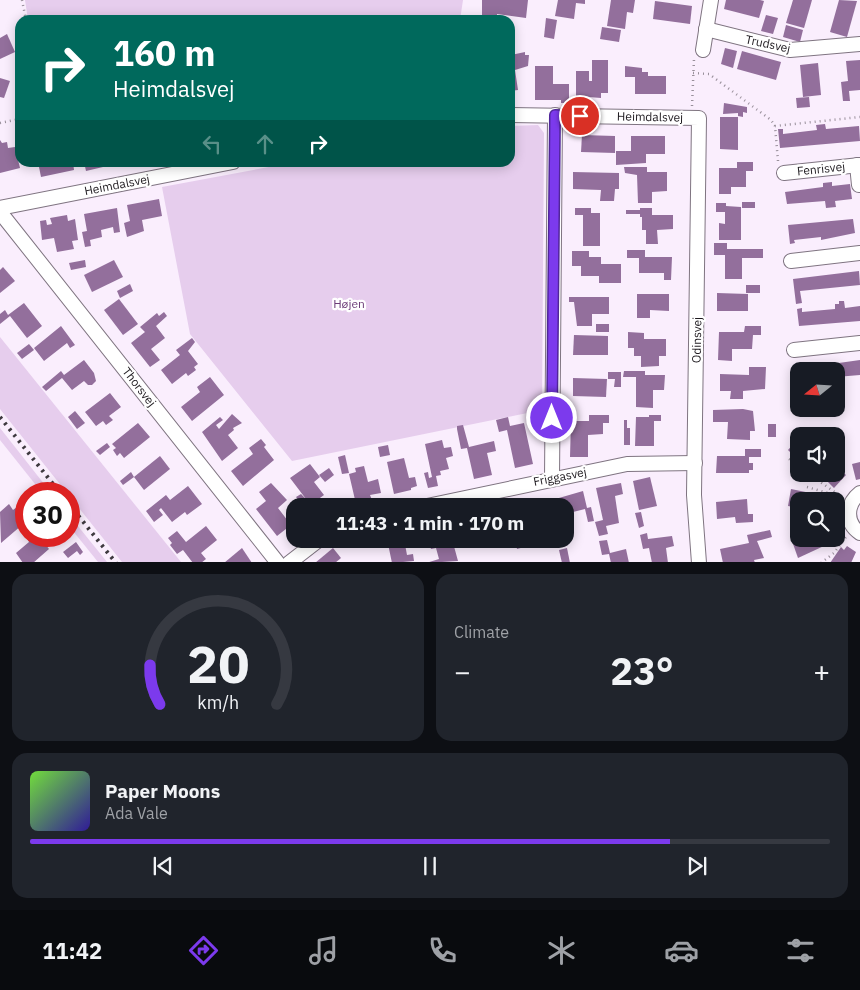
<!DOCTYPE html>
<html lang="en">
<head>
<meta charset="utf-8">
<style>
	:root { --surface:#171b24; --page:#20242c; --text:#f1f3f6; --muted:#9ea1a6; --line:#363941; --accent:#7c3aed }
	body { margin:0; font-family:"IBM Plex Sans",sans-serif; background:var(--page); color:var(--text); height:100vh; display:flex; flex-direction:column; font-size:19px; white-space:nowrap }
	* { box-sizing:border-box; margin:0 }
	p { font-size:16px; color:var(--muted) }
	.icon { flex:none; width:28px; height:28px; fill:none; stroke:currentColor; stroke-width:2; stroke-linecap:round; stroke-linejoin:round }
	.map { position:relative; height:562px; overflow:hidden }
	.sheet { display:flex; flex-direction:column; gap:12px; padding:12px; background:#0d0f14; flex:1 }
	.sheet>* { flex:none }
	.guide { position:absolute; left:15px; top:15px; width:500px; height:152px; border-radius:15px; box-shadow:0 2px 12px #0003; background:#00695c; color:#fff; overflow:hidden }
	.needle { width:32px; rotate:252deg }
	.fabs { position:absolute; left:790px; top:362px; display:grid; gap:10px }
	.fabs a { display:grid; place-items:center; width:55px; height:55px; border-radius:10px; background:var(--surface); box-shadow:0 2px 12px #0003; font-size:25px }
	.speed { position:absolute; left:15px; top:482px; display:flex; gap:10px; font-size:25px; font-weight:700; text-align:center }
	.speed>* { display:grid; place-content:center; width:65px; height:65px; border-radius:50%; background:var(--surface); box-shadow:0 2px 12px #0003; line-height:1 }
	.speed .limit { border:8px solid #d22; background:#fff; color:#111 }
	.pin { position:absolute; display:grid; place-items:center; width:42px; height:42px; color:#fff; margin:-21px; border:2px solid #fff; border-radius:50%; box-shadow:0 1px 5px #0007 }
	.me { position:absolute; width:55px; margin:-28px; rotate:0deg; stroke-linejoin:round; filter:drop-shadow(0 0 4px #0008) }
	.turn { display:flex; align-items:center; gap:18px; height:105px; padding:0 15px; font-size:22px }
	.turn .icon { width:65px; height:65px; stroke-width:2.5 }
	.turn b { display:block; font-size:35px; line-height:42px }
	.lanes { display:flex; align-items:center; height:48px; padding:0 15px; background:#0003; justify-content:center; gap:25px; direction:ltr }
	.lanes .off { opacity:.35 }
	.big { font-size:38px; font-weight:800; line-height:1.1 }
	.sheet .widget { flex:1; display:flex; flex-direction:column; justify-content:center; gap:8px; min-width:0; padding:0 18px; border-radius:15px; background:var(--page) }
	.sheet .dial { align-items:center; gap:0 }
	.dial svg { height:130px; overflow:visible; fill:none; stroke:var(--line); stroke-width:7; stroke-linecap:round; text-anchor:middle }
	.dial text { fill:var(--text); stroke:none }
	.song { display:flex; align-items:center; gap:15px }
	.cover { width:60px; height:60px; border-radius:8px; background:linear-gradient(135deg,hsl(100 70% 55%),hsl(250 70% 35%)) }
	.played { height:5px; border-radius:2px; background:linear-gradient(90deg,var(--accent) 80%,var(--line) 80%) }
	.keys { display:flex; justify-content:space-around; direction:ltr }
	.heat { display:flex; justify-content:space-between; align-items:center; font-size:28px; direction:ltr }
	.sheet .tiles { flex:1; display:grid; gap:12px; grid-template-columns:1fr 1fr }
	.widget:last-child { grid-column:span 2 }
	.trip { position:absolute; left:286px; top:498px; width:288px; height:50px; border-radius:15px; background:var(--surface); box-shadow:0 2px 12px #0003; font-weight:800; line-height:50px; text-align:center }
	.tabs { display:flex; height:80px; justify-content:space-around; align-items:center; background:#090b0e; color:var(--muted) }
	.tabs .icon { width:35px; height:35px }
	.tabs .selected { color:var(--accent) }
	.tabs b { font-size:22px; color:var(--text) }
	.map>svg:first-child { display:block }
</style>
</head>
<body>
<div class="map">
<svg width="860" height="563" viewBox="0 0 860 563">
	<rect width="100%" height="100%" fill="#faeefd"/>
	<g fill="#e6cded">
		<polygon points="25,0 463,0 460,20 28,20"/>
		<polygon points="538,125 544,133 542,410 292,461 190,334 162,187 290,163 510,162 510,126"/>
		<polygon points="0,337 181,562 122,562 0,409"/>
		<polygon points="0,428 52,494 43,494 0,440"/>
		<polygon points="69,515 107,562 98,562 69,526"/>
	</g>
	<g fill="#936f9c">
		<polygon points="482,0 528,0 526,18 497,14 497,20 482,20"/>
		<polygon points="558,0 585,0 585,4 576,3 574,19 555,16"/>
		<polygon points="611,0 635,0 633,13 627,12 625,29 607,26"/>
		<polygon points="726,0 760,0 764,1 759,18 724,9"/>
		<polygon points="793,0 812,0 804,28 786,23"/>
		<polygon points="839,0 857,1 847,37 830,32"/>
		<polygon points="655,1 692,6 690,24 653,19"/>
		<polygon points="766,15 778,18 773,34 761,31"/>
		<polygon points="546,18 557,20 554,39 544,37"/>
		<polygon points="786,25 803,30 800,42 783,37"/>
		<polygon points="602,27 621,30 619,42 600,39"/>
		<polygon points="7,34 15,52 0,59 0,38"/>
		<polygon points="725,48 737,51 733,68 721,64"/>
		<polygon points="742,51 781,62 776,80 737,69"/>
		<polygon points="525,52 525,55 529,55 528,66 515,70 518,90 510,91 511,55"/>
		<polygon points="592,60 608,60 608,93 601,93 601,98 576,96 576,71 589,71 589,81 592,81"/>
		<polygon points="860,60 860,90 849,91 850,101 843,101 841,82 848,81 846,61"/>
		<polygon points="818,63 821,95 803,97 800,65"/>
		<polygon points="535,66 553,66 553,84 569,84 569,103 561,103 561,100 535,100"/>
		<polygon points="625,66 642,68 642,72 648,72 648,76 666,76 666,94 635,94 635,77 625,77"/>
		<polygon points="0,78 10,81 4,98 0,97"/>
		<polygon points="809,97 810,107 797,108 796,98"/>
		<polygon points="724,103 747,107 747,113 743,112 743,117 738,116 738,113 723,114"/>
		<polygon points="720,117 738,117 738,150 720,149"/>
		<polygon points="825,124 826,129 859,126 860,141 780,148 778,129 783,129 783,134 817,130 816,125"/>
		<polygon points="582,135 615,136 615,153 581,152"/>
		<polygon points="631,136 665,136 665,154 646,154 646,163 616,165 616,151 631,151"/>
		<polygon points="0,140 2,143 7,142 8,148 15,147 20,168 0,173"/>
		<polygon points="38,162 73,162 74,170 41,177"/>
		<polygon points="84,162 102,162 103,167 86,171"/>
		<polygon points="737,162 753,162 753,171 746,171 746,187 731,187 731,194 719,194 719,168 737,168"/>
		<polygon points="624,167 647,167 647,172 667,172 667,191 652,192 652,203 638,203 637,175 625,173"/>
		<polygon points="573,172 619,173 619,189 615,189 614,201 600,201 601,190 573,189"/>
		<polygon points="832,182 832,186 850,184 852,199 835,201 836,207 826,208 825,201 787,204 785,192 823,187 823,183"/>
		<polygon points="159,199 162,216 142,220 144,231 127,237 124,223 130,221 127,205"/>
		<rect x="742" y="202" width="13" height="6"/>
		<polygon points="716,203 726,203 726,206 741,207 741,240 719,240 719,223 725,224 725,212 716,212"/>
		<polygon points="117,208 120,232 114,233 113,227 101,230 102,237 90,240 91,246 85,247 82,232 87,231 84,214"/>
		<polygon points="575,208 591,208 591,213 600,213 600,246 583,246 583,215 575,215"/>
		<polygon points="640,208 652,208 652,215 673,215 673,229 657,230 658,244 646,244 646,230 642,230 642,217 640,217 640,214 626,214 626,210 640,210"/>
		<polygon points="67,215 68,221 75,219 78,240 72,241 74,249 57,252 54,238 42,240 40,221 46,220 47,225 52,224 50,218"/>
		<polygon points="853,219 855,233 821,240 821,237 794,240 795,243 790,244 788,225"/>
		<polygon points="714,243 727,243 727,249 763,249 763,258 742,258 742,279 725,279 725,255 714,255"/>
		<polygon points="627,250 645,250 645,257 672,257 671,280 664,280 664,273 639,273 639,258 627,258"/>
		<polygon points="572,251 589,251 589,257 601,257 601,264 621,264 621,283 599,283 599,276 581,276 581,266 572,266"/>
		<polygon points="85,260 86,267 71,270 69,263"/>
		<polygon points="114,260 123,277 92,292 84,275"/>
		<polygon points="3,267 15,281 0,293 0,270"/>
		<polygon points="859,271 860,285 800,291 802,303 796,304 793,279"/>
		<polygon points="130,284 133,291 120,298 117,291"/>
		<rect x="746" y="285" width="14" height="8"/>
		<polygon points="717,293 748,294 748,311 717,311"/>
		<polygon points="637,294 669,294 669,311 650,310 650,318 637,318"/>
		<polygon points="569,297 609,297 609,314 592,314 592,326 577,326 574,302 569,302"/>
		<polygon points="119,299 138,324 123,335 104,310"/>
		<polygon points="839,301 844,301 845,308 860,306 860,321 799,326 797,309 802,308 802,312 835,309 835,304 839,304"/>
		<polygon points="24,303 42,326 27,338 10,316 0,324 0,314 5,310 8,315"/>
		<polygon points="164,312 167,316 156,326 165,338 151,349 160,360 150,367 131,343 145,332 140,327 157,313 159,316"/>
		<rect x="596" y="324" width="13" height="8"/>
		<polygon points="61,326 75,345 70,348 67,343 44,361 34,348"/>
		<polygon points="745,326 761,326 761,335 753,335 752,349 732,349 732,361 718,360 719,332 744,332"/>
		<polygon points="628,332 644,333 644,339 666,339 666,356 659,356 659,366 641,367 641,356 634,356 634,348 628,348"/>
		<polygon points="574,335 608,336 608,355 573,355"/>
		<polygon points="192,338 195,342 188,351 198,364 194,367 196,370 188,376 186,373 172,384 161,370 180,355 176,350"/>
		<polygon points="29,344 34,350 22,359 17,353"/>
		<polygon points="84,360 94,373 96,381 92,385 88,385 84,381 72,390 62,378 46,391 42,387 61,371 64,375"/>
		<polygon points="860,360 860,375 836,377 836,371 799,371 797,388 796,369"/>
		<polygon points="749,367 766,367 765,389 743,391 743,399 730,399 731,391 720,391 720,374 749,375"/>
		<polygon points="624,371 645,371 645,375 665,375 664,390 653,390 653,408 636,407 636,377 623,377"/>
		<polygon points="608,372 621,372 621,387 614,387 615,379 608,379"/>
		<polygon points="210,377 224,395 192,421 181,407 200,392 197,387"/>
		<polygon points="573,378 607,379 606,397 573,396"/>
		<polygon points="110,393 121,407 109,416 113,420 106,425 103,421 96,426 85,412"/>
		<polygon points="743,409 753,411 755,431 750,431 750,440 727,439 728,422 713,422 713,410"/>
		<polygon points="75,411 85,423 77,429 68,417"/>
		<polygon points="232,414 242,423 233,428 234,430 228,435 238,448 222,461 202,432 220,417 223,420 216,425 219,429"/>
		<polygon points="589,415 609,415 609,423 603,423 603,434 588,435 588,457 570,457 571,421 589,421"/>
		<polygon points="649,415 661,415 661,421 654,421 654,446 635,446 636,417 649,417"/>
		<polygon points="508,417 510,426 524,423 533,464 515,468 507,430 499,432 496,420"/>
		<polygon points="624,420 627,420 627,428 630,428 630,445 624,445"/>
		<polygon points="138,423 150,437 124,458 120,453 117,456 113,450 116,448 112,444"/>
		<rect x="768" y="424" width="8" height="13"/>
		<polygon points="463,425 469,447 494,441 496,451 487,453 492,475 474,479 467,448 461,449 457,429 457,426"/>
		<polygon points="799,438 799,461 788,450"/>
		<polygon points="261,439 266,445 264,447 274,460 243,486 231,471 253,454 249,448"/>
		<polygon points="442,440 444,448 451,447 453,456 446,458 449,469 440,471 441,475 436,476 438,486 428,488 424,473 428,472 429,478 432,477 425,444"/>
		<polygon points="107,443 110,447 100,455 96,451"/>
		<polygon points="388,445 390,455 380,457 378,447"/>
		<polygon points="745,449 761,449 761,457 749,457 749,463 753,463 753,470 749,470 749,473 716,473 717,456 745,456"/>
		<polygon points="345,455 349,473 342,474 338,457"/>
		<polygon points="160,456 170,469 144,490 134,477"/>
		<polygon points="404,458 409,478 415,477 417,486 411,488 411,490 394,494 387,462"/>
		<polygon points="860,462 860,479 856,480 852,464"/>
		<polygon points="310,464 320,477 314,482 324,495 313,503 315,506 303,506 296,497 301,494 306,499 290,478"/>
		<polygon points="364,466 368,482 378,479 381,493 370,495 372,500 356,504 349,474 356,472 355,468"/>
		<polygon points="836,466 846,475 834,488 820,474 818,476 816,474 836,474"/>
		<polygon points="329,468 334,475 325,482 319,475"/>
		<polygon points="131,472 134,477 123,485 120,481"/>
		<polygon points="650,477 657,506 639,510 633,481"/>
		<polygon points="271,483 287,500 278,508 291,525 277,536 256,509 266,501 259,492"/>
		<polygon points="621,483 623,494 615,496 619,523 606,526 608,534 599,536 595,522 603,520 596,488"/>
		<polygon points="188,486 202,504 187,515 185,512 172,522 161,508 159,510 163,515 154,522 146,511 166,495 170,500"/>
		<polygon points="791,489 830,497 829,501 799,501 799,508 788,506"/>
		<polygon points="583,491 587,508 591,507 594,521 588,522 585,509 573,512 574,518 565,520 565,506 553,506 552,500"/>
		<polygon points="747,499 748,514 753,514 753,522 736,523 735,517 717,519 716,502"/>
		<polygon points="9,504 13,510 17,507 22,513 16,518 22,525 1,543 0,512"/>
		<polygon points="641,512 644,526 639,528 635,513"/>
		<polygon points="206,526 217,540 201,553 206,559 201,563 193,563 183,550 177,554 170,545 172,543 168,538 177,531 186,542"/>
		<polygon points="770,530 772,537 757,541 764,558 754,560 755,563 723,563 720,549 749,543 747,535"/>
		<polygon points="647,533 648,539 672,536 674,546 666,548 668,563 652,563 649,548 643,549 640,535"/>
		<polygon points="26,536 39,536 49,549 33,563 23,563 16,553 29,542"/>
		<polygon points="387,539 404,539 407,555 413,554 414,561 392,563"/>
		<polygon points="428,539 452,539 458,561 426,563 439,559 436,548 431,549 429,543 424,544 424,541"/>
		<polygon points="473,539 502,539 503,543 475,548"/>
		<polygon points="515,539 543,539 543,540 527,543 528,546 517,549"/>
		<polygon points="798,539 839,539 798,558 792,541"/>
		<polygon points="607,540 610,553 626,549 629,563 611,563 609,554 602,555 599,541"/>
		<polygon points="76,542 83,552 80,555 77,551 68,558 63,552"/>
		<polygon points="847,546 856,552 851,563 830,563 841,547 844,550"/>
		<polygon points="242,548 252,563 224,563"/>
		<polygon points="333,548 341,558 335,563 315,563"/>
		<polygon points="567,548 570,563 562,563 559,550"/>
	</g>
	<g fill="none" stroke-linecap="round" stroke-linejoin="round">
		<defs>
			<g id="street">
				<polyline points="706,29 790,50 860,44"/>
				<polyline points="703,50 711,0"/>
				<polyline points="510,115 699,118 694,495 699,563"/>
				<polyline points="857,165 859,185"/>
				<polyline points="784,173 860,165"/>
				<polyline points="0,208 233,162"/>
				<polyline points="0,212 278,563"/>
				<polyline points="791,261 860,253"/>
				<polyline points="794,350 860,343"/>
				<polyline points="552,479 555,115"/>
				<path d="M860,493C846,504 845,523 860,533"/>
				<polyline points="427,506 627,464 695,463"/>
				<polyline points="289,563 320,539"/>
			</g>
		</defs>
		<use href="#street" stroke="#7f7481" stroke-width="16"/>
		<g stroke="#988f9a" stroke-width="2.5" stroke-dasharray="1 4" stroke-linecap="butt">
			<polyline points="22,0 26,20"/>
			<polyline points="693,73 709,74 771,120 775,126"/>
			<polyline points="692,106 694,59"/>
			<polyline points="0,123 20,119"/>
			<polyline points="778,161 775,126 860,117"/>
			<polyline points="789,459 799,466"/>
			<polyline points="809,474 836,493"/>
			<polyline points="807,487 842,497"/>
			<polyline points="794,537 799,534"/>
			<polyline points="821,563 834,553 846,537"/>
		</g>
		<use href="#street" stroke="#fff" stroke-width="14"/>
		<g stroke="#3e393f" stroke-width="4" stroke-dasharray="2.5 5" stroke-linecap="butt">
			<polyline points="0,417 61,494"/>
			<polyline points="69,504 116,563"/>
		</g>
	</g>
	<g fill="none" stroke-linecap="round" stroke-linejoin="round">
		<defs>
			<polyline id="route" points="552,418 555,115 580,116"/>
		</defs>
		<use href="#route" stroke="#51269a" stroke-width="12"/>
		<use href="#route" stroke="#7c3aed" stroke-width="9"/>
	</g>
	<g text-anchor="middle" stroke-width="4.5" stroke-linejoin="round" paint-order="stroke">
		<g font-size="12" fill="#1d191e" stroke="#fff">
			<text transform="translate(768 44) rotate(12)" y="4">Trudsvej</text>
			<text transform="translate(650 117) rotate(1)" y="4">Heimdalsvej</text>
			<text transform="translate(821 169) rotate(-6)" y="4">Fenrisvej</text>
			<text transform="translate(117 185) rotate(-11)" y="4">Heimdalsvej</text>
			<text transform="translate(697 340) rotate(-89)" y="4">Odinsvej</text>
			<text transform="translate(139 387) rotate(52)" y="4">Thorsvej</text>
			<text transform="translate(560 477) rotate(-11)" y="4">Friggasvej</text>
		</g>
		<g font-size="12" fill="#6b3c77" stroke="#fff">
			<text x="349" y="308">Højen</text>
		</g>
	</g>
</svg>
<div class="fabs">
<a><svg class="needle" viewBox="-14 -14 28 28"><path d="M0-13l5 13h-10z" fill="#e53935"/><path d="M0 13l5-13h-10z" fill="#9ea1a6"/></svg></a>
<a><svg class="icon" aria-label="sound" viewBox="0 0 24 24"><path d="M4 9h4l5-4v14l-5-4H4zM17 9q2 3 0 6"/></svg></a>
<a><svg class="icon" aria-label="search" viewBox="0 0 24 24"><circle cx="10" cy="10" r="6"/><path d="M15 15l6 6"/></svg></a>
</div>
<div class="speed"><div class="limit">30</div></div>
<div class="pin" style="left:580px;top:116px;background:#d93025"><svg class="icon" aria-label="arrive" viewBox="0 0 24 24"><path d="M6 21V4h12l-3 4 3 4H6"/></svg></div>
<svg class="me" style="left:552px;top:418px" viewBox="-20 -20 40 40"><circle r="17" fill="#7c3aed" stroke="#fff" stroke-width="3"/><path d="M0-11L8 9 0 5-8 9z" fill="#fff"/></svg>
<div class="trip">11:43 · 1 min · 170 m</div>
<div class="guide">
<div class="turn"><svg class="icon" aria-label="right" viewBox="0 0 24 24"><path d="M7 20v-9h11M14 6l5 5-5 5"/></svg><div><b>160 m</b>Heimdalsvej</div></div>
<div class="lanes"><svg class="icon off" aria-label="left" viewBox="0 0 24 24"><path d="M17 20v-9H6M10 6l-5 5 5 5"/></svg><svg class="icon off" aria-label="ahead" viewBox="0 0 24 24"><path d="M12 20V5M6 11l6-6 6 6"/></svg><svg class="icon" aria-label="right" viewBox="0 0 24 24"><path d="M7 20v-9h11M14 6l5 5-5 5"/></svg></div>
</div>
</div>
<section class="sheet">
<div class="tiles">
<div class="widget dial"><svg viewBox="0 0 100 80">
<path d="M14 69A42 42 0 1 1 86 69"/>
<path d="M14 69A42 42 0 0 1 8 45" stroke="#7c3aed"/>
<text x="50" y="56" font-size="32" font-weight="700">20</text>
<text x="50" y="72" font-size="11">km/h</text>
</svg></div>
<div class="widget"><p>Climate</p>
<div class="heat"><a>−</a><b class="big">23°</b><a>+</a></div>
</div>
<div class="widget">
<div class="song"><i class="cover"></i><div><b>Paper Moons</b><p>Ada Vale</p></div></div>
<div class="played"></div>
<div class="keys"><svg class="icon" aria-label="previous" viewBox="0 0 24 24"><path d="M18 5L8 12l10 7zM5 5v14"/></svg><svg class="icon" aria-label="pause" viewBox="0 0 24 24"><path d="M8 5v14M16 5v14"/></svg><svg class="icon" aria-label="next" viewBox="0 0 24 24"><path d="M6 5l10 7-10 7zM19 5v14"/></svg></div>
</div>
</div>
</section>
<nav class="tabs">
<b>11:42</b>
<svg class="icon selected" aria-label="directions" viewBox="0 0 24 24"><path d="M12 3l9 9-9 9-9-9zM9 14v-3h6M13 9l2 2-2 2"/></svg>
<svg class="icon" aria-label="music" viewBox="0 0 24 24"><path d="M9 18V5l10-2v13"/><circle cx="6" cy="18" r="3"/><circle cx="16" cy="16" r="3"/></svg>
<svg class="icon" aria-label="phone" viewBox="0 0 24 24"><path d="M5 4h4l2 5-3 2q2 4 5 5l2-3 5 2v4C11 20 4 13 5 4z"/></svg>
<svg class="icon" aria-label="climate" viewBox="0 0 24 24"><path d="M12 3v18M4 7l16 10M4 17L20 7"/></svg>
<svg class="icon" aria-label="car" viewBox="0 0 24 24"><path d="M5 17H2v-5l4-1 3-4h7l3 4 3 1v5h-3M9 17h6M6 11h13"/><circle cx="7" cy="17" r="2"/><circle cx="17" cy="17" r="2"/></svg>
<svg class="icon" aria-label="filters" viewBox="0 0 24 24"><path d="M4 7h16M4 17h16"/><circle cx="9" cy="7" r="2"/><circle cx="15" cy="17" r="2"/></svg>
</nav>
</body>
</html>
